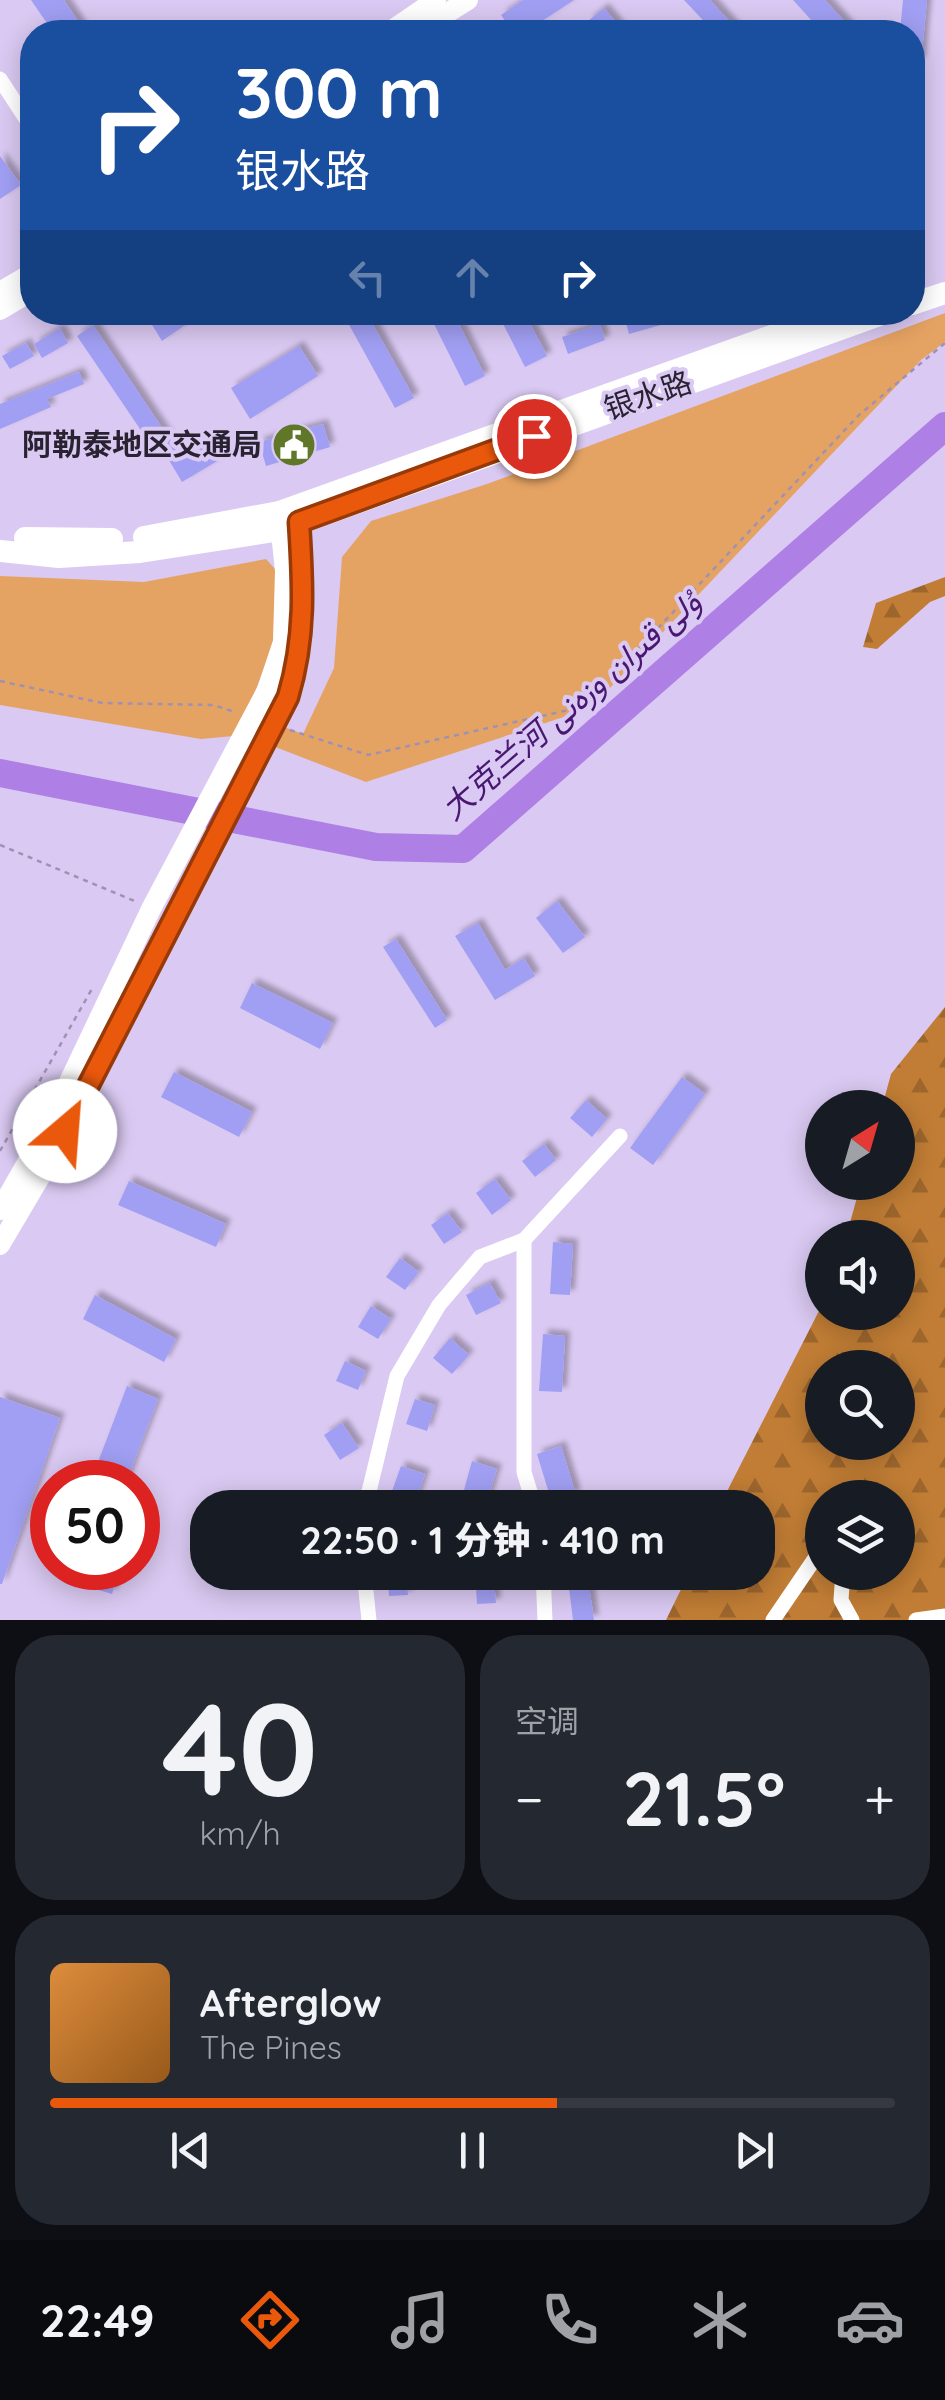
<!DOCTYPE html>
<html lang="zh">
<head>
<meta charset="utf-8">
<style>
	:root { --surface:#171b24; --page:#242831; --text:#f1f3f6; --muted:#9ea1a6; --line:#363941; --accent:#ea580c }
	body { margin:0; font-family:Quicksand,Vazirmatn,"Noto Sans SC",sans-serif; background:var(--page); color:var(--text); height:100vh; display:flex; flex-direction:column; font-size:38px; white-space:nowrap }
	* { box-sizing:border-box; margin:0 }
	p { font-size:32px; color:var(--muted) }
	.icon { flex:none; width:55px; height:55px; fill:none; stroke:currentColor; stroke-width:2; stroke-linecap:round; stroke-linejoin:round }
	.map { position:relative; height:1620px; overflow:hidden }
	.sheet { display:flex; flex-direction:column; gap:15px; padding:15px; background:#0d0f14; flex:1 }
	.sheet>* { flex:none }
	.hud { position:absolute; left:20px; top:20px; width:905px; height:305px; border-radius:40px; box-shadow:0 5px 25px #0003; background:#1a4fa0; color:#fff; overflow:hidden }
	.needle { width:65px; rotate:37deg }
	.buttons { position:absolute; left:805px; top:1090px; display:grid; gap:20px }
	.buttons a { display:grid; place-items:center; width:110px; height:110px; border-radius:50%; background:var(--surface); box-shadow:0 5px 25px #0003; font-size:50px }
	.speed { position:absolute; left:30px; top:1460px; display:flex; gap:20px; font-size:50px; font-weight:700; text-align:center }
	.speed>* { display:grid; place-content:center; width:130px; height:130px; border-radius:50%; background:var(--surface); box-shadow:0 5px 25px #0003; line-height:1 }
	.speed .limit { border:15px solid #d22; background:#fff; color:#111 }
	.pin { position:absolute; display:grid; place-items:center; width:85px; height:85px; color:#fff; margin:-42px; border:5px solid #fff; border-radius:50%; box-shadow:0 2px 10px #0007 }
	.me { position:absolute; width:110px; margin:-55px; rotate:27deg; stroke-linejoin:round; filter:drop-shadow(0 0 8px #0008) }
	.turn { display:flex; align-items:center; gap:35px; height:210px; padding:0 50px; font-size:45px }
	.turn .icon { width:130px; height:130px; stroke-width:2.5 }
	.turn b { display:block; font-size:70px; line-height:85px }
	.lanes { display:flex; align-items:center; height:95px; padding:0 50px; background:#0003; justify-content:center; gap:50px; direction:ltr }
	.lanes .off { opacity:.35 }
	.big { font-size:75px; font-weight:800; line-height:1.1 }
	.sheet .tile { flex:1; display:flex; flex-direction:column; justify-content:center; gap:15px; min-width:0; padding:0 35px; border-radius:40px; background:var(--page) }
	.sheet .dial { align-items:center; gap:0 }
	.dial b { font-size:130px; line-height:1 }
	.song { display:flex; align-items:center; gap:30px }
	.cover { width:120px; height:120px; border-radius:15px; background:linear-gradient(135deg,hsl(30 70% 55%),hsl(30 70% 35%)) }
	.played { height:10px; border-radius:5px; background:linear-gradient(90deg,var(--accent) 60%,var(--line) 60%) }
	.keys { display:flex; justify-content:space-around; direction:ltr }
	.heat { display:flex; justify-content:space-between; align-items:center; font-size:55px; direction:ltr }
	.sheet .tiles { flex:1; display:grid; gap:15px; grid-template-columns:1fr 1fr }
	.tile:last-child { grid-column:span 2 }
	.trip { position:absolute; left:190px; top:1490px; width:585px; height:100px; border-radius:40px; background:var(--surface); box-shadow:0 5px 25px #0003; font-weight:800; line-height:100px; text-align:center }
	.tab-bar { display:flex; height:160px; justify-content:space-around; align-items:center; background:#090b0e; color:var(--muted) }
	.tab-bar .icon { width:70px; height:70px }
	.tab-bar .active { color:var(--accent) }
	.tab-bar b { font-size:45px; color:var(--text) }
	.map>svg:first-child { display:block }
</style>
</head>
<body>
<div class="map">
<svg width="945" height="1620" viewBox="0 0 945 1620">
	<defs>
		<pattern id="forest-firs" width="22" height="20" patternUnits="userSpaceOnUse" patternTransform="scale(2.5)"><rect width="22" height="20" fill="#c17d35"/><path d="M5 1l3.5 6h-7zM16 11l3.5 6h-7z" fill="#9d662d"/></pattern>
		<filter id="shadow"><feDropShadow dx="5" dy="-5" stdDeviation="2.5" flood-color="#0004"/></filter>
	</defs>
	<rect width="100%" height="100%" fill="#dac9f2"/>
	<g fill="url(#forest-firs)" fill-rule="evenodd">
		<polygon points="945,577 945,596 930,602 877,649 863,647 876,603"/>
		<path d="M945,1007V1620H666L689,1573L758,1572V1508L719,1507L822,1305V1312H898V1238L846,1237L861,1183L898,1182V1108L882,1107L891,1074ZM822,1368H898V1442H822ZM822,1498H898V1572H822Z"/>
	</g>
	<polygon fill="#e5a363" points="945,313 945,342 921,360 591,708 366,782 244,735 201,739 0,705 0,576 144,582 266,559 276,570 273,644 247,713 303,734 334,668 342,557 371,521 487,484"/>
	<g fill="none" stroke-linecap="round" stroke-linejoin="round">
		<polyline stroke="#ae7fe4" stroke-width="28" points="0,773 376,847 463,849 945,426"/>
	</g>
	<g fill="#a19ff3" filter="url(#shadow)">
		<polygon points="31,0 64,0 85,32 53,32"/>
		<polygon points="523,0 574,0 525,32 513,32 501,15"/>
		<polygon points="684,0 710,0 739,32 714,32"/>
		<polygon points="793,0 825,0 854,32 822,32"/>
		<polygon points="903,0 927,0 921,62 912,62 912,32 900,32"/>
		<polygon points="604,8 624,32 598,32 588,21"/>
		<polygon points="0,156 21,185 0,199"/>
		<polygon points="144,312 177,312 185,325 162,341"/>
		<polygon points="342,312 366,312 414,398 395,408"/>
		<polygon points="428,312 453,312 485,376 465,386"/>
		<polygon points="497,312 524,312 547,356 525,367"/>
		<polygon points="634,312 692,312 692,316 629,334 624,316"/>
		<polygon points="600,324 605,340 568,354 562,337"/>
		<polygon points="93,325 183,459 210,444 219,460 182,482 163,450 157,454 77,336"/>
		<polygon points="60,328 68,343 42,358 34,344"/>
		<polygon points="26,343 34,356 10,369 2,356"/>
		<polygon points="299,346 318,376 250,419 231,388"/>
		<polygon points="79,372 84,384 47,399 51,407 0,429 0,404"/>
		<polygon points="323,424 330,447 266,466 259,442"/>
		<polygon points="557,901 585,937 563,953 536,918"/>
		<polygon points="478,923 505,970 524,958 535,976 495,1000 455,936"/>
		<polygon points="396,939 447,1020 435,1028 383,947"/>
		<polygon points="252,983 333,1023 320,1049 240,1008"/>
		<polygon points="174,1072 252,1112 239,1137 161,1097"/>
		<polygon points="682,1077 705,1094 653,1165 630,1148"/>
		<polygon points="586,1100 607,1119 592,1137 570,1118"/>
		<polygon points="544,1144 556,1160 535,1177 522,1161"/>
		<polygon points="495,1179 511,1200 492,1215 476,1193"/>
		<polygon points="129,1181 226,1224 216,1247 118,1205"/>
		<polygon points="448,1213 462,1232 444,1244 431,1225"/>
		<polygon points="553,1242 573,1244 570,1295 550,1294"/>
		<polygon points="400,1258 419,1272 405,1290 386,1277"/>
		<polygon points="490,1283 501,1303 476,1315 466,1295"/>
		<polygon points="95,1295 176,1339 164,1362 83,1319"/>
		<polygon points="371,1306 391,1319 378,1339 358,1327"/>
		<polygon points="543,1334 565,1336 562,1392 539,1391"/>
		<polygon points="450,1338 469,1355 452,1374 433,1358"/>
		<polygon points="345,1361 366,1371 358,1390 336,1381"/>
		<polygon points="127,1386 158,1399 126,1482 95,1470"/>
		<polygon points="0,1397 60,1418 2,1584 0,1584"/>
		<polygon points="415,1399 435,1405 427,1431 406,1424"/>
		<polygon points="342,1423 359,1448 340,1460 324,1435"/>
		<polygon points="561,1446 576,1495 552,1503 537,1454"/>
		<polygon points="472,1461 497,1469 488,1498 464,1490"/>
		<polygon points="401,1466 425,1474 416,1500 392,1491"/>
		<polygon points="73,1568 120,1568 112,1594 69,1581"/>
		<polygon points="286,1572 328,1572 325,1586 286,1578"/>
		<polygon points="387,1572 406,1572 408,1595 389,1596"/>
		<polygon points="475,1572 493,1572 496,1603 477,1604"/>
		<polygon points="567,1572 587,1572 594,1620 573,1620"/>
	</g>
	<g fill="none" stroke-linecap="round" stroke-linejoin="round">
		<g stroke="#9f91b2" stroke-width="2.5" stroke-dasharray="5 5" stroke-linecap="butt">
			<polyline points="0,681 102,703 213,705 235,712"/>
			<polyline points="290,730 368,755 573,709 593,697 859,415 945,343"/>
			<polyline points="0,845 137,902"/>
			<polyline points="0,1151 93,987"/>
		</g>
		<g stroke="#fff" stroke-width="15">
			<polyline points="0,79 32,128"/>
			<polyline points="365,1508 397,1376 439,1305 480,1257 524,1240"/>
			<polyline points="535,1508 524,1472 524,1240 620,1136"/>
			<polyline points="364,1572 369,1620"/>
			<polyline points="543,1572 545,1620"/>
			<polyline points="843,1572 841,1600 852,1620"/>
			<polyline points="773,1620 822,1548"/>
			<polyline points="916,1620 945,1616"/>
		</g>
		<g stroke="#fff" stroke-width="20">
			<polyline points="389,32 436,0"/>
			<polyline points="417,32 468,0"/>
			<polyline points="0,292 32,273"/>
			<polyline points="0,310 32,291"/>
			<polyline points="0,1210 48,1126 151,909 267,690 283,642 285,571 279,514"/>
			<path d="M0,1245L49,1162L288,697C308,633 303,576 298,511"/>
		</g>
		<g stroke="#fff" stroke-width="22">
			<polyline points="912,304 945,293"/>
			<polyline points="144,537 279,512 839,312"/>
			<polyline points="25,538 112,539"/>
			<polyline points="0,551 59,557 140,552 281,530 888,312"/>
		</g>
	</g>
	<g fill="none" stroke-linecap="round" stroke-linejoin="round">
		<defs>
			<path id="route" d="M65,1131L288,697C306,637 303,584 299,522L534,436"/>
		</defs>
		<use href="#route" stroke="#983908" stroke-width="25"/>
		<use href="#route" stroke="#ea580c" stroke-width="18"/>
	</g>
	<defs>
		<symbol id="civic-disc" viewBox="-11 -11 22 22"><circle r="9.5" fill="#607729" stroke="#dac9f2"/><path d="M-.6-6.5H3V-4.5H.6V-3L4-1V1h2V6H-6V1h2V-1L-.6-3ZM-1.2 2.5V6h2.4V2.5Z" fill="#fff"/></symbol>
	</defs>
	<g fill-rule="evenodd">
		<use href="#civic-disc" x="269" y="420" width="50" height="50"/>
	</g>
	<g text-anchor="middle" stroke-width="8" stroke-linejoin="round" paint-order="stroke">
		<g font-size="30" fill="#292231" stroke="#dac9f2">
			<text transform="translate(648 396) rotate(-19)" y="10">银水路</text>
		</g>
		<g font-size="30" font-weight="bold" fill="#292231" stroke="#dac9f2" text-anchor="end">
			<text x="262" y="455">阿勒泰地区交通局</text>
		</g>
		<g font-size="32" font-style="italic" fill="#481771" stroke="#dac9f2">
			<text transform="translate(571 705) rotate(-41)" y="11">大克兰河 ۇلى قىران وزەنى</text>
		</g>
	</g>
</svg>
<div class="buttons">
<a><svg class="needle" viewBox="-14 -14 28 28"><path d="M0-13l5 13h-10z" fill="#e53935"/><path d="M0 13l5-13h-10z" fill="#9ea1a6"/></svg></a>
<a><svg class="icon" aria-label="sound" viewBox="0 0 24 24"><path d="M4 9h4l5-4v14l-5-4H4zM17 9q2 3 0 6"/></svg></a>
<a><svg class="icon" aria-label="search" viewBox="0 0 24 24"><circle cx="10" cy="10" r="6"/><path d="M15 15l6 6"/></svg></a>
<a><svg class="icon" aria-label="layers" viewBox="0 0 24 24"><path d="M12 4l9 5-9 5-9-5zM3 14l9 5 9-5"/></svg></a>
</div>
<div class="speed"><div class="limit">50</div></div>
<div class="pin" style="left:534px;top:436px;background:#d93025"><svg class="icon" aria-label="arrive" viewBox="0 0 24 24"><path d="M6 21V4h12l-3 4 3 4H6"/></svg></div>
<svg class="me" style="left:65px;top:1131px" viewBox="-20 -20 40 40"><circle r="19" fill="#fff"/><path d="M0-13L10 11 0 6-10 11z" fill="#ea580c"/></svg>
<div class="trip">22:50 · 1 分钟 · 410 m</div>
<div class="hud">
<div class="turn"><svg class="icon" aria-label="right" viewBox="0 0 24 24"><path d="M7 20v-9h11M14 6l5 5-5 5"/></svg><div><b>300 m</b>银水路</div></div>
<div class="lanes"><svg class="icon off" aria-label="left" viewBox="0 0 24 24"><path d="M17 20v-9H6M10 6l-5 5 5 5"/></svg><svg class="icon off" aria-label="ahead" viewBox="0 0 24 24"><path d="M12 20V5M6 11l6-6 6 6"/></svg><svg class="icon" aria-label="right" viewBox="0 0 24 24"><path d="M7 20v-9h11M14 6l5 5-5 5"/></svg></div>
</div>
</div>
<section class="sheet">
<div class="tiles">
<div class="tile dial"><b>40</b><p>km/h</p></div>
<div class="tile"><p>空调</p>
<div class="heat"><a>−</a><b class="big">21.5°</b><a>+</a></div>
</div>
<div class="tile">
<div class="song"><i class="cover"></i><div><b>Afterglow</b><p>The Pines</p></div></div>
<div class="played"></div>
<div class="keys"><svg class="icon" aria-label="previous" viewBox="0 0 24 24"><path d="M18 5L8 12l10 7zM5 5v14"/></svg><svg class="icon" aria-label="pause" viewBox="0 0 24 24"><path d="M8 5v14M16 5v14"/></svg><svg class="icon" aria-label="next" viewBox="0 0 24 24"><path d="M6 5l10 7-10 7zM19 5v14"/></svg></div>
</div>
</div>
</section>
<nav class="tab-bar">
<b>22:49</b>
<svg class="icon active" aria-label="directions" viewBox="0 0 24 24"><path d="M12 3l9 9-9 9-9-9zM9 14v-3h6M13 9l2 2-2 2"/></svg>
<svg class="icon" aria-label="music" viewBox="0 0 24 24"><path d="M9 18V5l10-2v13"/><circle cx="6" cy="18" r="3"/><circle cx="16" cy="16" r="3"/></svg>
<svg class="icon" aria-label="phone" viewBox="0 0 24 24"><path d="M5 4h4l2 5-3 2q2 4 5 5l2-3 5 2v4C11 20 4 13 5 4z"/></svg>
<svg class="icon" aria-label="climate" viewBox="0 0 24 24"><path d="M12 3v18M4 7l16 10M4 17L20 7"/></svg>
<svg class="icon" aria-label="car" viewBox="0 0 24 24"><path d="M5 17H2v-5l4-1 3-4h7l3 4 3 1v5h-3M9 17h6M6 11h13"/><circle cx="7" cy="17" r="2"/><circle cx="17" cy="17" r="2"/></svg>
</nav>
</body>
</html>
